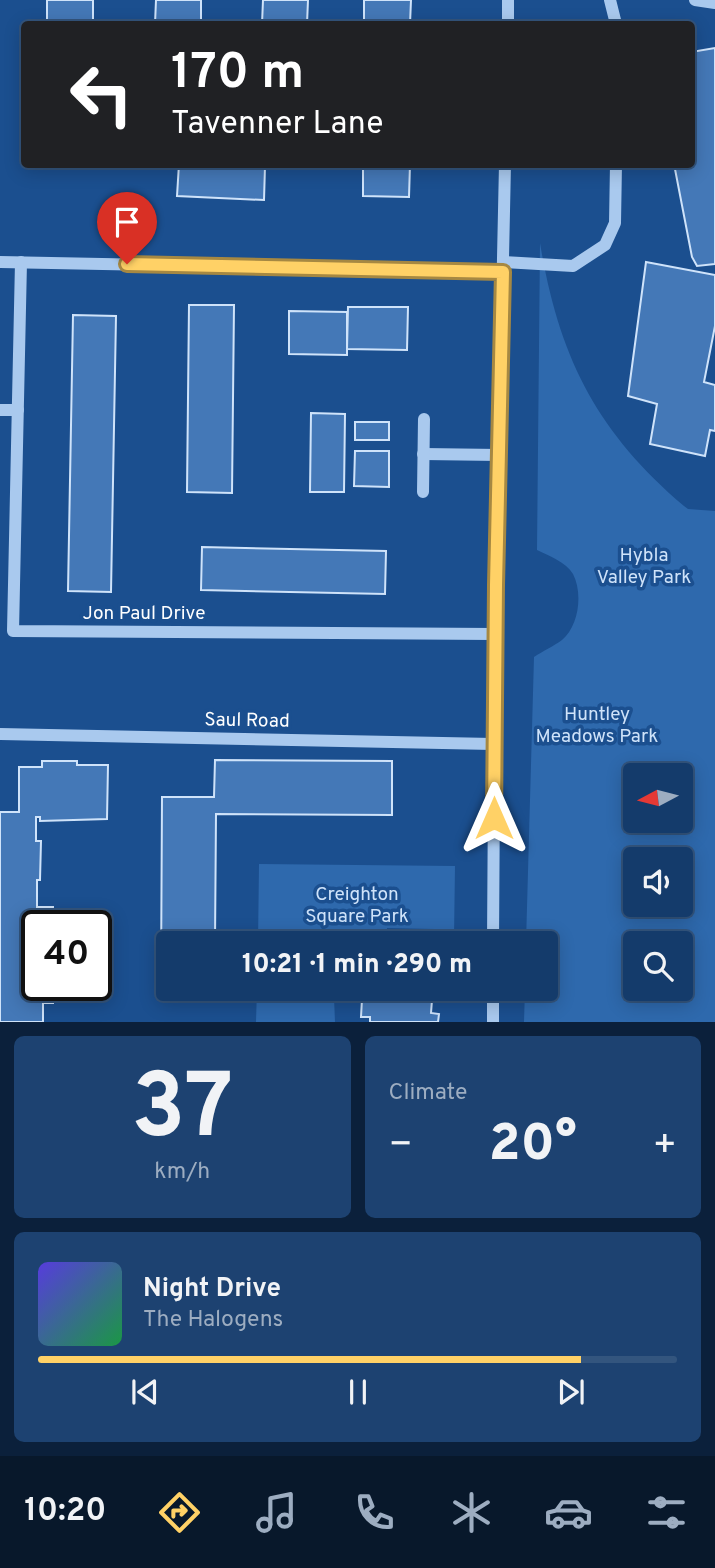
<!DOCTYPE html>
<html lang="en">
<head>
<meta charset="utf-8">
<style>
	:root { --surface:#143b6b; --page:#1d4271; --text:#f1f3f6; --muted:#9dadc1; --line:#33557e; --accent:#ffd166 }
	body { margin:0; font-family:Overpass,sans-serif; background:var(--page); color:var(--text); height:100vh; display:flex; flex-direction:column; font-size:26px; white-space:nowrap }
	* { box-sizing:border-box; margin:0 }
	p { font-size:23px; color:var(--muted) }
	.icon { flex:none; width:38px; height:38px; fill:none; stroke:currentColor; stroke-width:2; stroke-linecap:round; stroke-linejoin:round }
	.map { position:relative; height:1022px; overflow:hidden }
	.sheet { display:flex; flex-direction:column; gap:14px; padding:14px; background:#0b203b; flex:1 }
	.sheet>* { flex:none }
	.hud { position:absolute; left:21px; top:21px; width:674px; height:147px; border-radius:7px; box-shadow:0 4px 18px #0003,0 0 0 2px var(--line); background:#202124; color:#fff; overflow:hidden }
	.needle { width:46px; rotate:263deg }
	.controls { position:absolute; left:623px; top:763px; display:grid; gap:14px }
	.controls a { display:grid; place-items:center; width:70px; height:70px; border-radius:7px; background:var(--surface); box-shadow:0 4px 18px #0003,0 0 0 2px var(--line); font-size:35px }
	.speed { position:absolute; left:21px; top:910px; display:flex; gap:14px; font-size:35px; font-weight:700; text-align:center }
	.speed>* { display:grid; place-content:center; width:91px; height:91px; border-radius:50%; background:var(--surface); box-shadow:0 4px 18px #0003,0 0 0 2px var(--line); line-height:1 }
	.speed .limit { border:4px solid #111; border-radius:10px; background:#fff; color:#111 }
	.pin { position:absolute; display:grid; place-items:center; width:60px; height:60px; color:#fff; margin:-72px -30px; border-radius:50% 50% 50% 0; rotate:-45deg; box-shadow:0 0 7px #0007 }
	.pin .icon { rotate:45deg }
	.me { position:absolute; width:77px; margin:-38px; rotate:0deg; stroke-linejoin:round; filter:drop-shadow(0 0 5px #0008) }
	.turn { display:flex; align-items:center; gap:24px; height:147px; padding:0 35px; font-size:32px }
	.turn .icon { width:91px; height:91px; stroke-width:2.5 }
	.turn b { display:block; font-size:49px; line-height:60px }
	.big { font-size:52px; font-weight:800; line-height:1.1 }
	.sheet .widget { flex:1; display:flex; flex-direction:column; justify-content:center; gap:10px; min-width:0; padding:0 24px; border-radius:10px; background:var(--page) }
	.sheet .dial { align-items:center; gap:0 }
	.dial b { font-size:91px; line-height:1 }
	.song { display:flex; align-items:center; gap:21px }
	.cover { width:84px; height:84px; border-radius:10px; background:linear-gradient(135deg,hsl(250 70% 55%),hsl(140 70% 35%)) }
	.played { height:7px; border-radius:4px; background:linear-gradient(90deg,var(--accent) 85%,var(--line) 85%) }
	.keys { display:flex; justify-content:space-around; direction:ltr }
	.heat { display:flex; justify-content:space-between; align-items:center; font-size:38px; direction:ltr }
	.sheet .tiles { flex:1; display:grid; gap:14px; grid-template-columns:1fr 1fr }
	.widget:last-child { grid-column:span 2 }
	.trip { position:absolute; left:156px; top:931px; width:402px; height:70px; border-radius:7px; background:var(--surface); box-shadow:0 4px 18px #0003,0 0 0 2px var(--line); font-weight:800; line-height:70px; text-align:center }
	.dock { display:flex; height:112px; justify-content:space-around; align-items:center; background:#08182b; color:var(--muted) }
	.dock .icon { width:49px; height:49px }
	.dock .selected { color:var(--accent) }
	.dock b { font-size:32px; color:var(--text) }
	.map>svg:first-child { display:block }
</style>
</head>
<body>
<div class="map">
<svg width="715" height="1022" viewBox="0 0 715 1022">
	<rect width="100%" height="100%" fill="#1b4f8f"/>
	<g fill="#2e69ad" fill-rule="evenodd">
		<path d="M540,243C559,357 596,431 684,506L688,509L715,511V1022H524L525,989H546V943H526L534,657C543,651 554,646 562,640C579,626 583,593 573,574C566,562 549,556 537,550ZM635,775H681V821H635ZM635,859H681V905H635ZM635,943H681V989H635Z"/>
		<polygon points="259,864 455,866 454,938 435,938 434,929 387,928 386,943 258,943"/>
		<polygon points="257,989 354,989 334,997 335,1022 256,1022"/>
	</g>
	<g fill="#4478b7" stroke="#cfe3fa" stroke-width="2">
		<rect x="47" y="0" width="46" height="24"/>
		<polygon points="156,0 201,0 201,24 155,24"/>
		<polygon points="263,0 308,0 307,24 262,24"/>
		<polygon points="364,0 411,0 410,24 364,24"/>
		<polygon points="715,48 715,264 697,266 692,257 674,164 691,164 691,52"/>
		<polygon points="179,164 265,166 264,200 177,196"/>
		<polygon points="363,164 410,164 409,197 363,196"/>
		<polygon points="646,262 715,275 715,326 704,382 715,385 715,431 710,430 705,456 650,444 657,404 628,396"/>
		<polygon points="189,305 234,305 232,493 187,492"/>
		<polygon points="348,307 408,307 407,350 347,349"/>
		<polygon points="289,311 347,312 347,355 289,354"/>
		<polygon points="73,315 116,316 111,592 68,591"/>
		<polygon points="311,413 345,414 344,492 310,492"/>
		<rect x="355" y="422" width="34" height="18"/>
		<polygon points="355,451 389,451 389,487 354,486"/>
		<polygon points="202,547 386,551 385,594 201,590"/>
		<polygon points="215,760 392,761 392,815 216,814 215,943 168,943 168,979 161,979 162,797 214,797"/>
		<polygon points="42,761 77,761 77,765 108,765 107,819 40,821 40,817 36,817 36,841 41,841 40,880 37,880 37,907 53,907 52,926 37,926 37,985 53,985 53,1003 43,1003 43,1022 0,1022 0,812 19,812 19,767 42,767"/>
		<polygon points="387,994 414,996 414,999 432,1000 431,1013 439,1014 438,1022 370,1022 370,1017 361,1017 362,999 387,1001"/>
	</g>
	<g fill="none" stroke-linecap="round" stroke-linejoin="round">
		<g stroke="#a9c9ee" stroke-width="12">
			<polyline points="610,0 616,24"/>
			<polyline points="695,0 715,3"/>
			<polyline points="508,24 508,0"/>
			<polyline points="0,262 503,272"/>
			<polyline points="21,262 13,631 495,634"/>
			<polyline points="503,262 573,266 605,245 615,223 616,164"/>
			<polyline points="0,410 18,410"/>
			<polyline points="423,454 499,455"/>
			<polyline points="423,492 424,419"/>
			<polyline points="0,734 493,744"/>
			<polyline points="493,943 495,634 505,164"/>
			<polyline points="493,1022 493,989"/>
		</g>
	</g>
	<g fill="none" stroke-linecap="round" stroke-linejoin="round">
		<defs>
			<polyline id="route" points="127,264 503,272 496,585 494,818"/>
		</defs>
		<use href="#route" stroke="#a68842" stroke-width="18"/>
		<use href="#route" stroke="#ffd166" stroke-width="12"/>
	</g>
	<g text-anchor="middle" stroke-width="7" stroke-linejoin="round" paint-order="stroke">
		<g font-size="19" fill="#cfe3fa" stroke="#1b4f8f">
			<text x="644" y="561">Hybla<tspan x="644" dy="22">Valley Park</tspan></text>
			<text x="597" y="720">Huntley<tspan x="597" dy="22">Meadows Park</tspan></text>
			<text x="357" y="900">Creighton<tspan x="357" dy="22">Square Park</tspan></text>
		</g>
		<g font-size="19" fill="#fff" stroke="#1b4f8f">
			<text x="144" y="619">Jon Paul Drive</text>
			<text transform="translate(247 719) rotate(1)" y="7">Saul Road</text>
		</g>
	</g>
</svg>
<div class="controls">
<a><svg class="needle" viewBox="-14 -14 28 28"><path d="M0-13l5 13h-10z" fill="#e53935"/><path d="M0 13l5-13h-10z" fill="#9dadc1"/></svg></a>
<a><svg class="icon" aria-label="sound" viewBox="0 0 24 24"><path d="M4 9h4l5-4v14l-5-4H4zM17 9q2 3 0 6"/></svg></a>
<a><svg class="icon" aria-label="search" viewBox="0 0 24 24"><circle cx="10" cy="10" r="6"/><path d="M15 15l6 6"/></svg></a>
</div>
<div class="speed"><div class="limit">40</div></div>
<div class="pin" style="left:127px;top:264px;background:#d93025"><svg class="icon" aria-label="arrive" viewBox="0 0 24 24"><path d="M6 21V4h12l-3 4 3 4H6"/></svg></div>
<svg class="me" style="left:494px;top:818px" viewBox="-20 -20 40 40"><path d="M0-17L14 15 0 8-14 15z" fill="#ffd166" stroke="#fff" stroke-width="4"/></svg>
<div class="trip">10:21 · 1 min · 290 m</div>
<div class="hud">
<div class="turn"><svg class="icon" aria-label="left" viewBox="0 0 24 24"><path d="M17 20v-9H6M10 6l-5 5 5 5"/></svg><div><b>170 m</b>Tavenner Lane</div></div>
</div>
</div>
<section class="sheet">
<div class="tiles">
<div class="widget dial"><b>37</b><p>km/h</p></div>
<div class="widget"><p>Climate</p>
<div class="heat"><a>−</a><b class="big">20°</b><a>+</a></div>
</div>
<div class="widget">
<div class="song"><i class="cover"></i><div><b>Night Drive</b><p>The Halogens</p></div></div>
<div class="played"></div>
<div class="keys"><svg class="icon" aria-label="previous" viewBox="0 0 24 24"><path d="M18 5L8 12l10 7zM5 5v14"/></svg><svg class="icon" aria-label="pause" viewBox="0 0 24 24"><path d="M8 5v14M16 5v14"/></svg><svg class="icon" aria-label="next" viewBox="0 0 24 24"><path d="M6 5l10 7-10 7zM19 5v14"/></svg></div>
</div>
</div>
</section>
<nav class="dock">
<b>10:20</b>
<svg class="icon selected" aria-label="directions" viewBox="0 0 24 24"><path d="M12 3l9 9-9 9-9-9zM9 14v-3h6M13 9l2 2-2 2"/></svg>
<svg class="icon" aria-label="music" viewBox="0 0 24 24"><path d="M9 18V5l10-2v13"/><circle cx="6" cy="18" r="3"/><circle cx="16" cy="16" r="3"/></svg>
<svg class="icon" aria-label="phone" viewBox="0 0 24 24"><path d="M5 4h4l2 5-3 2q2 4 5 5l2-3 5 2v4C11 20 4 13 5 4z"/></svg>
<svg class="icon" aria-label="climate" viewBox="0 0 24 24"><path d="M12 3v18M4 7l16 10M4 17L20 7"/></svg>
<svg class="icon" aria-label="car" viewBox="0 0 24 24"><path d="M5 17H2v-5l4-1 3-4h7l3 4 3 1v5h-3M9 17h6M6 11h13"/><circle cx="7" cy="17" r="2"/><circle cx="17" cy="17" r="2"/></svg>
<svg class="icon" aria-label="filters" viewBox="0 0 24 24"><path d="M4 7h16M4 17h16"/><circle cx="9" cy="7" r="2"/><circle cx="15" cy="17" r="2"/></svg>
</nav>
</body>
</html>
